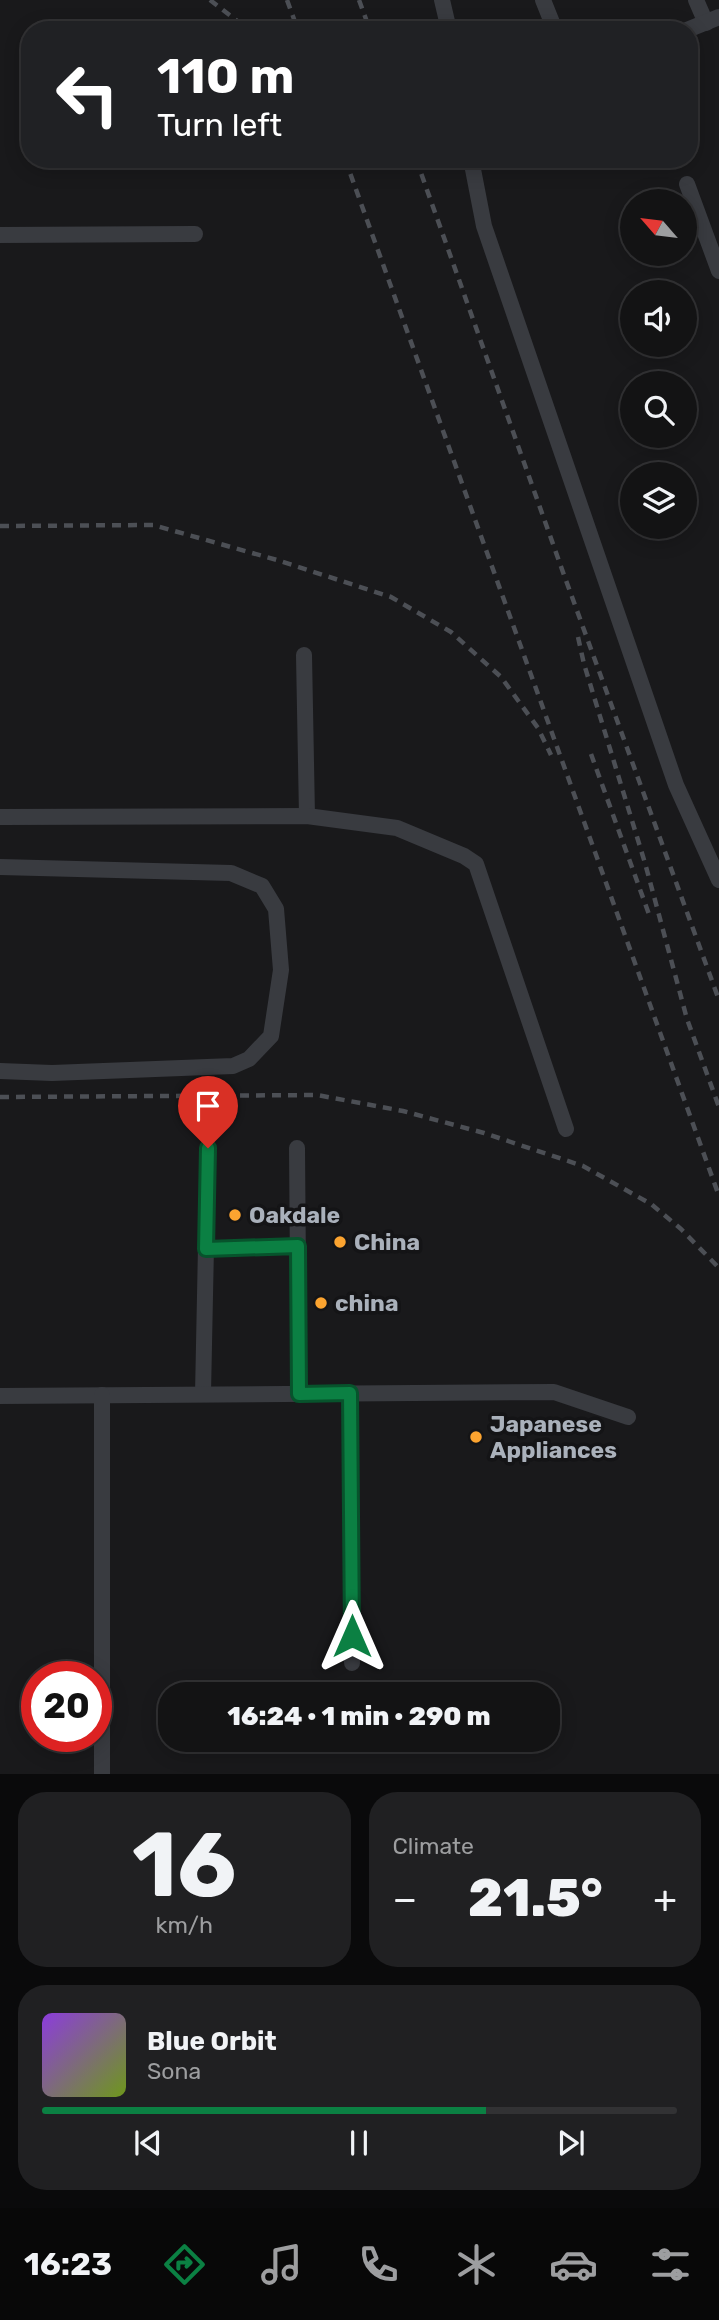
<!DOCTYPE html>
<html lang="en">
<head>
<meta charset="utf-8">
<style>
	:root { --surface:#131314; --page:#202022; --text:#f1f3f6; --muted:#9d9ea0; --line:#323234; --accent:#0b8043 }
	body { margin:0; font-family:Rubik,sans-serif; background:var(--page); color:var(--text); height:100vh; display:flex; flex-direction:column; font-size:26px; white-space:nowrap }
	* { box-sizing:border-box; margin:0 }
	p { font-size:23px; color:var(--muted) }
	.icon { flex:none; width:38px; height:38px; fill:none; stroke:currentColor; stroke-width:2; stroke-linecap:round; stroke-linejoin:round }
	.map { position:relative; height:1774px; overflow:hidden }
	.panel { display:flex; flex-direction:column; gap:18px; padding:18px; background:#0a0a0b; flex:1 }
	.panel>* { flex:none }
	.banner { position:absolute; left:21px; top:21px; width:677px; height:147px; border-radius:28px; box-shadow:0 4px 18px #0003,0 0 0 2px var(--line); background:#202124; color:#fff; overflow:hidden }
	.needle { width:46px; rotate:298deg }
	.buttons { position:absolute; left:620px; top:189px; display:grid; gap:14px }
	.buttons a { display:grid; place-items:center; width:77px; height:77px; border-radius:50%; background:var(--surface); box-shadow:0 4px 18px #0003,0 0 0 2px var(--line); font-size:35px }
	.speed { position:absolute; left:21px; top:1661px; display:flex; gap:14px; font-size:35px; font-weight:700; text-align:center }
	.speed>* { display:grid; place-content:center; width:91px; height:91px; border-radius:50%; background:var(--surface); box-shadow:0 4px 18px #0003,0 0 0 2px var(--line); line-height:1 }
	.speed .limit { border:10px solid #d22; background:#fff; color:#111 }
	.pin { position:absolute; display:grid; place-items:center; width:60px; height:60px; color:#fff; margin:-72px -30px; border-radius:50% 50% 50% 0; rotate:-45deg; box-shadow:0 0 7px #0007 }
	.pin .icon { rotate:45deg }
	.me { position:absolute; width:77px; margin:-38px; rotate:0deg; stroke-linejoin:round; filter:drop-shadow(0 0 5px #0008) }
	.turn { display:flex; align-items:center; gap:24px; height:147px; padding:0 21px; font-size:32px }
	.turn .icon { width:91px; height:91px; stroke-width:2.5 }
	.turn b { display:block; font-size:49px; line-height:60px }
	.big { font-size:52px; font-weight:800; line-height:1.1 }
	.panel .widget { flex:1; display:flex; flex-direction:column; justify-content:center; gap:10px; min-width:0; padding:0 24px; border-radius:28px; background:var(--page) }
	.panel .dial { align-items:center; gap:0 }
	.dial b { font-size:91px; line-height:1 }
	.song { display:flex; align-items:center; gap:21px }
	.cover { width:84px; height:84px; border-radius:10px; background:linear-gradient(135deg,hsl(270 70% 55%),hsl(80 70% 35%)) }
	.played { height:7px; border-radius:4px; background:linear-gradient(90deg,var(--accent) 70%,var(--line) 70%) }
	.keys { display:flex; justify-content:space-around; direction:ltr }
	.heat { display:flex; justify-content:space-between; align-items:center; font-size:38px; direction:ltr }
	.panel .tiles { flex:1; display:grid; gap:18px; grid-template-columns:1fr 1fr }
	.widget:last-child { grid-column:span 2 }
	.trip { position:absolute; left:158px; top:1682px; width:402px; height:70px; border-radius:28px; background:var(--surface); box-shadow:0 4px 18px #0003,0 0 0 2px var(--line); font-weight:800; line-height:70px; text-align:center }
	.dock { display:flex; height:112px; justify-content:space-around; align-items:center; background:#080808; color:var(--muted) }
	.dock .icon { width:49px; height:49px }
	.dock .selected { color:var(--accent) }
	.dock b { font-size:32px; color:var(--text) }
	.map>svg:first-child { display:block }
</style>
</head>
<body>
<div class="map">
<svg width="719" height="1774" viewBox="0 0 719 1774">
	<rect width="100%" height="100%" fill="#19191b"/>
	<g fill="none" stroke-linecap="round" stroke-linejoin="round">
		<g stroke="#393b40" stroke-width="16">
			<polyline points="442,0 449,30"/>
			<polyline points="543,0 555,30"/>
			<polyline points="696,0 706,23"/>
			<polyline points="687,30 719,17"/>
			<polyline points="471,159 484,226 676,785 719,880"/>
			<polyline points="687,184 719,271"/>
			<polyline points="0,235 195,234"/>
			<polyline points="304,655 307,816"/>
			<polyline points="0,817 307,816 397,828 464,856 476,864 566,1129"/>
			<polyline points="0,867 231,873 262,886 276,909 281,970 271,1036 249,1059 233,1066 52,1073 0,1071"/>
			<polyline points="297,1148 299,1394"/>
			<polyline points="206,1249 297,1246"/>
			<polyline points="350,1393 352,1663"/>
			<polyline points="203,1394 208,1148"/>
			<polyline points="0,1396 554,1392 628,1417"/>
			<polyline points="102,1774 102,1395"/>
		</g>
		<g stroke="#4c4f55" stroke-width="4.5" stroke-dasharray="9 7" stroke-linecap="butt">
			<polyline points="210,0 249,30"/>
			<polyline points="287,0 298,30"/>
			<polyline points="359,0 370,30"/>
			<polyline points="345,159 719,1196"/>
			<polyline points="416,159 564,575 719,1000"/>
			<polyline points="0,526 153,525 277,560 391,597 451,632 501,677 538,728 551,755"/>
			<polyline points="578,637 584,664 645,863 687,1019 719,1107"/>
			<polyline points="591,754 650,917"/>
			<polyline points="0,1097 317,1095 403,1111 484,1133 583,1166 651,1204 681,1229 719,1268"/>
		</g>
	</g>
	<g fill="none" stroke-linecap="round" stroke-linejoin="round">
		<defs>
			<polyline id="route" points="208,1148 206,1249 298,1246 299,1394 350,1393 352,1636"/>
		</defs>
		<use href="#route" stroke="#07532c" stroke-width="18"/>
		<use href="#route" stroke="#0b8043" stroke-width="12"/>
	</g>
	<g fill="#fca430" stroke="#141416" stroke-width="2.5">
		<circle cx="235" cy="1215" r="7"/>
		<circle cx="340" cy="1242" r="7"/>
		<circle cx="321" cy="1303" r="7"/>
		<circle cx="476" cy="1437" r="7"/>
	</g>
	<g text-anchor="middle" stroke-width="7" stroke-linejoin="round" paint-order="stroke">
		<g font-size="23" font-weight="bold" fill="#aab1bb" stroke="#141416" text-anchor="start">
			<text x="249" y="1223">Oakdale</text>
			<text x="354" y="1250">China</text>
			<text x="335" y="1311">china</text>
			<text x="490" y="1432">Japanese<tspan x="490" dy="26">Appliances</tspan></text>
		</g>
	</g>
</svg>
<div class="buttons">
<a><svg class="needle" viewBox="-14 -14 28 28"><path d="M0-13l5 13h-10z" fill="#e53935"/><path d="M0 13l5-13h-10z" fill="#9d9ea0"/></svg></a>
<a><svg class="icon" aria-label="sound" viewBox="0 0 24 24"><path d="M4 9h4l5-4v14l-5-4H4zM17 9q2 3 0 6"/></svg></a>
<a><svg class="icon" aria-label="search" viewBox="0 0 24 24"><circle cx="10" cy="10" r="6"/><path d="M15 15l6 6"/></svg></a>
<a><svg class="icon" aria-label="layers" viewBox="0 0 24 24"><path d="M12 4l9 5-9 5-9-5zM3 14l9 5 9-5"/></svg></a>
</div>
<div class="speed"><div class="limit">20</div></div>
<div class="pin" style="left:208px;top:1148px;background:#d93025"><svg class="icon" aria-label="arrive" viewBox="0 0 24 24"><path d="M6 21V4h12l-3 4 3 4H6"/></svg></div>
<svg class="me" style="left:352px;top:1636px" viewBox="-20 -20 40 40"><path d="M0-17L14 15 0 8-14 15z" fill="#0b8043" stroke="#fff" stroke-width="4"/></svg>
<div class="trip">16:24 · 1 min · 290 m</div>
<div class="banner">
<div class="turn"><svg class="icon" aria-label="left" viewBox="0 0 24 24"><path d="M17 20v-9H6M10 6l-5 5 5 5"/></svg><div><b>110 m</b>Turn left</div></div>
</div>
</div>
<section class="panel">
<div class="tiles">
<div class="widget dial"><b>16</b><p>km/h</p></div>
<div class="widget"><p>Climate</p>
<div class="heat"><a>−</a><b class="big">21.5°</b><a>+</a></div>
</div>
<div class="widget">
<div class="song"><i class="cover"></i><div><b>Blue Orbit</b><p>Sona</p></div></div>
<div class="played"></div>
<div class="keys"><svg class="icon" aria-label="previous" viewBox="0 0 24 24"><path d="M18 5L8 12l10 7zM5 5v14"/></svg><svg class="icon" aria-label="pause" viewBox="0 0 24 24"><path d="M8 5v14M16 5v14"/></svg><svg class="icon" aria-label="next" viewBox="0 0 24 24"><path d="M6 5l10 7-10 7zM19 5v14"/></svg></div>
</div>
</div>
</section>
<nav class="dock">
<b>16:23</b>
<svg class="icon selected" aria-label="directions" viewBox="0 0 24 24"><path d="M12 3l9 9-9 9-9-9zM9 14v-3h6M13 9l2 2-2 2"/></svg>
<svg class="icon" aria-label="music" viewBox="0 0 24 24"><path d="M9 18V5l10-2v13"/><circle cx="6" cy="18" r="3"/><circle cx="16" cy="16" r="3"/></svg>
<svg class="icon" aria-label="phone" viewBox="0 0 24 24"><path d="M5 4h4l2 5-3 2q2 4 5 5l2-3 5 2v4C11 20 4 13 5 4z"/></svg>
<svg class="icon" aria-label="climate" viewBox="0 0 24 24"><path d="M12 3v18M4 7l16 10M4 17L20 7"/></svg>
<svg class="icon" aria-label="car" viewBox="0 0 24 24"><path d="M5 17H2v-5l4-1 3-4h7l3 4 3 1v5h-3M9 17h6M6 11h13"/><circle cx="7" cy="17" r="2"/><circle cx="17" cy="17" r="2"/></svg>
<svg class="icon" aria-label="filters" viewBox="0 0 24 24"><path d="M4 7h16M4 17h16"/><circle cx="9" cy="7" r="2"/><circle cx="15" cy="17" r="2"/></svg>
</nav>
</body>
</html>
